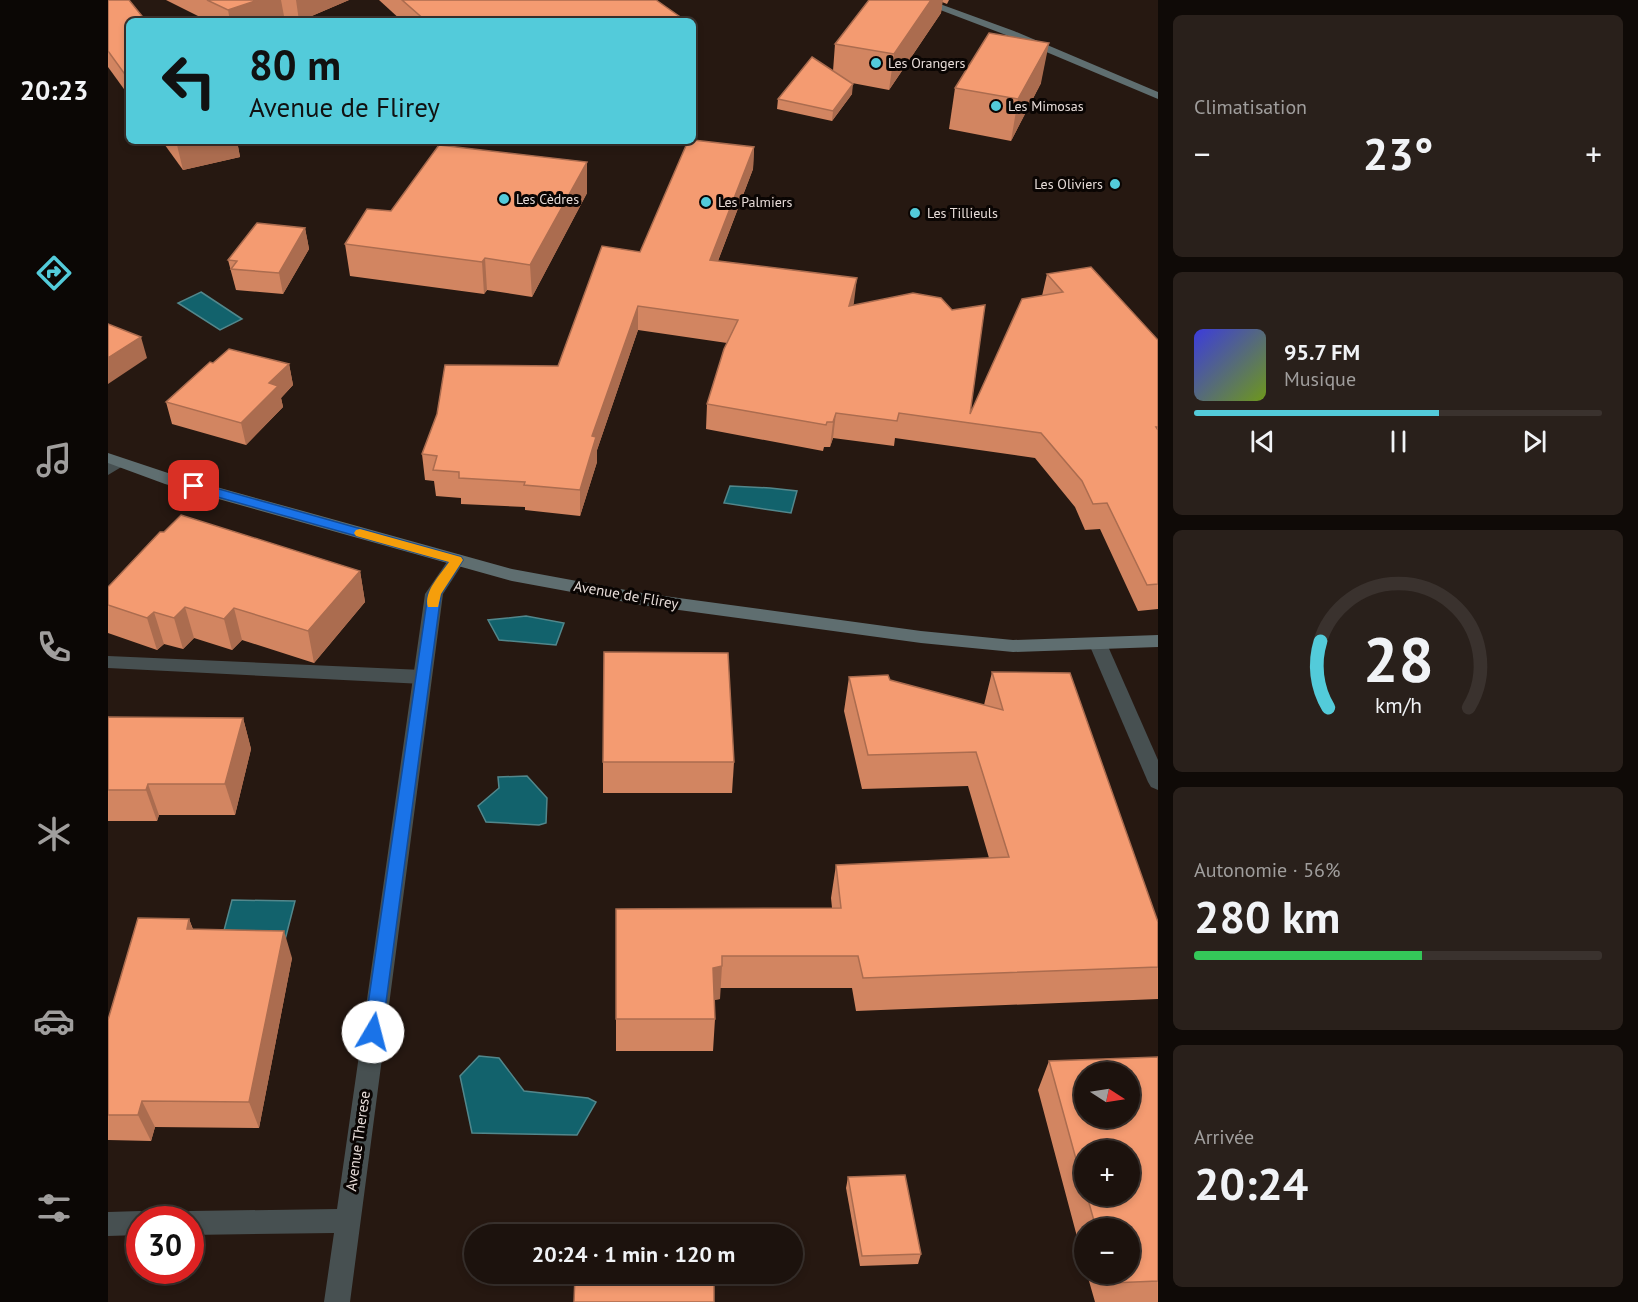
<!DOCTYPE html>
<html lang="fr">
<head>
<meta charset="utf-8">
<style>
	:root { --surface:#1c120d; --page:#29201b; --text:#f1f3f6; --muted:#a09e9d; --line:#3a322e; --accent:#53cbda }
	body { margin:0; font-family:"PT Sans",sans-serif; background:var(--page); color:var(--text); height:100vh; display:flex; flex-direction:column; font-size:22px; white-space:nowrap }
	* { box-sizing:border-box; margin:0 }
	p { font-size:20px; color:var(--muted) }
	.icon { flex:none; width:33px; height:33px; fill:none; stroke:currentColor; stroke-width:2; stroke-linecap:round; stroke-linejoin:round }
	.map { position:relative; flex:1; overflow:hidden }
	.panel { display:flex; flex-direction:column; gap:15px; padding:15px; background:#0f0a07; width:480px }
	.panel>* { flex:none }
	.guide { position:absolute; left:18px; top:18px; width:570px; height:126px; border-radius:9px; box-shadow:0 3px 9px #0003,0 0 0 2px var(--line); background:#53cbda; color:#111; overflow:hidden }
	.needle { width:39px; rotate:102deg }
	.buttons { position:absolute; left:966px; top:1062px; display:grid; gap:12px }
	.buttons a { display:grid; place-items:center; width:66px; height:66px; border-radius:50%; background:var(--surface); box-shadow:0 3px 9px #0003,0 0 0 2px var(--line); font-size:30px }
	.speed { position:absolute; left:18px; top:1206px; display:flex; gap:12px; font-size:30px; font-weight:700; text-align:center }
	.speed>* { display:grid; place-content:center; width:78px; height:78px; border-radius:50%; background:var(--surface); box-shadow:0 3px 9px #0003,0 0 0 2px var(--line); line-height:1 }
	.speed .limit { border:9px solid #d22; background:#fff; color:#111 }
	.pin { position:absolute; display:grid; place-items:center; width:51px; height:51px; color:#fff; margin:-26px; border-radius:12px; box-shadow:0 3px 9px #0006 }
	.me { position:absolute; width:66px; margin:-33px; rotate:8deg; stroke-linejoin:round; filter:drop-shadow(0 0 4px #0008) }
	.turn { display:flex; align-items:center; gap:21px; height:126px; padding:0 24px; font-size:27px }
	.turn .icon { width:78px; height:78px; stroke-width:2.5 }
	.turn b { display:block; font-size:42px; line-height:51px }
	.big { font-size:45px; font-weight:800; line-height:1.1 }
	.panel .tile { flex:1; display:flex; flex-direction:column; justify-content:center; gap:9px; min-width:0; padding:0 21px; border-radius:9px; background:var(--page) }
	.panel .dial { align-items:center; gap:0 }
	.dial svg { height:156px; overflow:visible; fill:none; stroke:var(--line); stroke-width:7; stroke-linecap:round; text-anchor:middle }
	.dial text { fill:var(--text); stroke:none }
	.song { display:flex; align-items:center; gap:18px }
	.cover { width:72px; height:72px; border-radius:9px; background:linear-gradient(135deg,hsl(240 70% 55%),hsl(80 70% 35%)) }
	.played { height:6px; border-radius:3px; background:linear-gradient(90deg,var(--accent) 60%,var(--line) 60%) }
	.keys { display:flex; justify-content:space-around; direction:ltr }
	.heat { display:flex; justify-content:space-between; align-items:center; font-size:33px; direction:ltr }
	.charge { height:9px; border-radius:4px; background:linear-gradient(90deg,#34c759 56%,var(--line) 0) }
	.trip { position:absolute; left:356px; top:1224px; width:339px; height:60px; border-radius:30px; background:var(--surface); box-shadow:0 3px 9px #0003,0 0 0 2px var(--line); font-weight:800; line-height:60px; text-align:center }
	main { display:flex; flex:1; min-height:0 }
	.dock { display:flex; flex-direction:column; width:108px; justify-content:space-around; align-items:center; background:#0b0705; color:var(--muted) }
	.dock .icon { width:42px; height:42px }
	.dock .selected { color:var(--accent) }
	.dock b { font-size:27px; color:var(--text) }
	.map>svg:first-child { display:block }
</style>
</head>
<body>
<main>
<nav class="dock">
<b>20:23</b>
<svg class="icon selected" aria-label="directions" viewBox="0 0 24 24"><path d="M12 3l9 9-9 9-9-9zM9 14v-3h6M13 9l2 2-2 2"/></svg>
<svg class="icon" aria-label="music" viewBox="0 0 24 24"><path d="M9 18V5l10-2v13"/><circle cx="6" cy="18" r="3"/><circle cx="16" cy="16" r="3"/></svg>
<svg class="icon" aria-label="phone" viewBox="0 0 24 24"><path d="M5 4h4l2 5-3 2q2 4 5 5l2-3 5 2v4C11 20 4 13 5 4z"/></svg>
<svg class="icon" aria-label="climate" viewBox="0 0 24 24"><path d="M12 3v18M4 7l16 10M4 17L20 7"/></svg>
<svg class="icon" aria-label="car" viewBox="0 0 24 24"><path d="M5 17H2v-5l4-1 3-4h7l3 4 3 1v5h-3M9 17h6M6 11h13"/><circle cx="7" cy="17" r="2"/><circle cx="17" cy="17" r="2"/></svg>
<svg class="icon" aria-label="filters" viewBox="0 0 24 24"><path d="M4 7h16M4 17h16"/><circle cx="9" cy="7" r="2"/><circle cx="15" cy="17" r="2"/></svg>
</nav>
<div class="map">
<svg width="1050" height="1302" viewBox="0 0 1050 1302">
	<rect width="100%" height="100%" fill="#261811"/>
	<g fill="#12626c" stroke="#52878c" stroke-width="1.5">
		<polygon points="93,292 134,319 112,330 70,303"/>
		<polygon points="622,486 662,488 689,491 683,513 616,503"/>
		<polygon points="418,616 456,623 448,645 391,640 380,620"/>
		<polygon points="419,776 439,798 438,823 431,825 378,822 370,806 391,788 390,777"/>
		<polygon points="124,900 187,901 177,940 114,938"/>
		<polygon points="371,1056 391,1058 416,1091 480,1098 488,1102 469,1135 364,1133 352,1076"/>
	</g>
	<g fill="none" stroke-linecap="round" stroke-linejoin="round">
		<g fill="#475051" fill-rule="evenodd">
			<polygon points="12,458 20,463 0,475 0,463"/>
			<polygon points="0,656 315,670 321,672 324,677 321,682 315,684 0,668"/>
		</g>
		<g fill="#475051" fill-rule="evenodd">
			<polygon points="349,554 355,556 357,560 335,594 242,1302 216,1302 226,1233 82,1235 82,1220 71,1220 73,1214 82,1211 229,1209 317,594 343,556"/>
			<polygon points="990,638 996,640 999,644 1050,760 1050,790 1043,787 1040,782 981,644 984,640"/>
			<polygon points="32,1211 41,1214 43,1220 32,1220 32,1235 0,1236 0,1212"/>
		</g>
		<g fill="#5f6e70" fill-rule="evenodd">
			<polygon points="806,0 821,0 906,31 1050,92 1050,99 898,35"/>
			<polygon points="0,453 69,476 404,569 534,593 813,631 905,640 1050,635 1050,647 905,652 813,643 534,605 404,581 57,484 0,463"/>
		</g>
	</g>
	<g fill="#d28561" fill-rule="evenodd">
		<polygon points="0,0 21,21 21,96 0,67"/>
		<polygon points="58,0 241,0 192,21 190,21 176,16 161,21 100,21"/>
		<polygon points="271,0 548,0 578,21 294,21"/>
		<polygon points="823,0 841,0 839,4 834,2 833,13 781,90 744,83 744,94 724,121 669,109 670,99 725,71 727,44"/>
		<polygon points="933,83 903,141 841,129 847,88"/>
		<polygon points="54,141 129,141 132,157 75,170"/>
		<polygon points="646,147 645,169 610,261 746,302 745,305 862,414 934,296 939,274 1050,340 1050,609 1030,611 992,529 977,530 967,507 927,458 787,438 786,446 725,438 722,447 716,447 715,451 598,429 599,404 619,343 530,330 489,450 489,462 472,516 417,510 417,507 353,504 353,498 328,496 326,481 317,480 314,454 450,366 532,252"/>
		<polygon points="479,162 479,193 424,297 379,290 376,294 242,276 237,244 283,211"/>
		<polygon points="197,228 201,249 175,294 128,290 120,260"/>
		<polygon points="105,363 181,364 185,385 173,398 175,407 138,445 64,424 58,402"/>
		<polygon points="252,571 257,602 206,663 134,640 124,650 86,638 75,649 56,644 49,650 0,633 0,587"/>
		<polygon points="884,672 1050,922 1050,999 748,1011 744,988 612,988 612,999 606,1000 607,1019 605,1051 508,1051 508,909 724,908 723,898 728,865 881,858 860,786 754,789 736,711 741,677 782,680 876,705"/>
		<polygon points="0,717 135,718 143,749 127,815 51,815 49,821 0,821"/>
		<polygon points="495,762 626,762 624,793 495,793"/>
		<polygon points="81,919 85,929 184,958 151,1128 47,1127 43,1141 0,1140 0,1020"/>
		<path d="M1050,1057V1302H987L979,1274H1022V1228H976V1263L930,1090L941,1061ZM976,1150L1022,1196H976Z"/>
		<polygon points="740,1177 813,1254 810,1264 752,1266 738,1188"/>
	</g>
	<g fill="#ab6c4f">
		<polygon points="150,0 173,0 176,16 161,21 122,21 120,10"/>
		<polygon points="188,0 241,0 192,21 191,21"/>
		<polygon points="823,0 835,0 833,13 781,90 786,54"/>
		<polygon points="941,43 933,83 903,141 910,99"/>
		<polygon points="745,84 744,94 724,121 725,111"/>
		<polygon points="87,141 129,141 132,157 75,170 69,145"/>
		<polygon points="646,147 645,169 601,284 602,260"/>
		<polygon points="479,162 479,193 424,297 422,265"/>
		<polygon points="197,228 201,249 175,294 171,273"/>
		<polygon points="377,258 379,290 376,294 374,262"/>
		<polygon points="749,278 746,302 738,330 741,306"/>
		<polygon points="530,306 530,330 489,450 489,462 472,516 472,490 484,436"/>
		<polygon points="33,337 39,358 0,384 0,358"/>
		<polygon points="181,364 185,385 173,398 175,407 138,445 133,423 161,383"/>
		<polygon points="728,413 725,438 722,447 725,422"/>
		<polygon points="252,571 257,602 206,663 200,631"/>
		<polygon points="77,607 86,638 75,649 66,618"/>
		<polygon points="126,608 134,640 124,650 116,619"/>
		<polygon points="46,612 56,644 49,650 39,618"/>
		<polygon points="135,718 143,749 127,815 117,784"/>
		<polygon points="40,784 51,815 49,821 38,790"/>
		<polygon points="81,919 91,947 79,929"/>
		<polygon points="176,931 184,958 151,1128 141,1102"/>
		<polygon points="614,966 612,999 603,1000 605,968"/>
		<polygon points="34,1101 47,1127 43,1141 30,1115"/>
	</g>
	<g fill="#f49b71" stroke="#ab6c4f" stroke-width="1.5" fill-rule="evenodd">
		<polygon points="0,0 21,0 38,21 21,21 21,80 0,51"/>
		<polygon points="99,0 150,0 120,10"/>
		<polygon points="294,0 548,0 578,21 318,21"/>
		<polygon points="761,0 823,0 786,54 727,44"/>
		<polygon points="881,33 941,43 910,99 847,88"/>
		<polygon points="704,57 745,84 725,111 670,99"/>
		<polygon points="585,140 646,147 602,260 749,278 741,306 805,293 833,298 844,310 877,305 862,414 914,299 955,292 939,274 983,267 1050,340 1050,427 1048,427 1050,430 1050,584 1039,585 999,503 985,504 974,481 933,433 791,413 789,421 728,413 725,422 719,422 718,425 599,404 616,349 630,320 530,306 484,436 488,437 472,490 416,485 417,482 351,478 351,472 325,470 329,456 314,454 329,414 337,365 450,366 494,246 532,252 580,141 585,141"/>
		<polygon points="66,141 87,141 69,145"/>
		<polygon points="331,145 479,162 422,265 377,258 374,262 237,244 259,209 283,211"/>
		<polygon points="149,223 197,228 171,273 123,269 129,261 120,260"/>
		<polygon points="0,324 33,337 0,358"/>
		<polygon points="121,349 181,364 161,383 170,386 133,423 58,402 102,362 105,363"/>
		<polygon points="73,515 252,571 200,631 126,608 116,619 77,607 66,618 46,612 39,618 0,605 0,587 52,532 56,532"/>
		<polygon points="496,652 620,653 626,762 495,762"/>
		<polygon points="884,672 962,673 1050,922 1050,967 755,978 750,956 614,956 614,966 605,968 607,1019 508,1019 508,909 733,908 728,865 901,857 868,752 760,755 741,677 780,675 782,680 895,710"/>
		<polygon points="0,717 135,718 117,784 40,784 38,790 0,790"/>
		<polygon points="30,918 81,919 79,929 176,931 141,1102 34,1101 30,1115 0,1115 0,1020"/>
		<path d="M1050,1057V1281L1003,1283L1000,1274H1022V1228H988L979,1196H1022V1150H976V1188L941,1061ZM976,1072H1022V1118H976Z"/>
		<polygon points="797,1175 813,1254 754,1256 740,1177"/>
		<polygon points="505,1274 606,1274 606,1302 466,1302 467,1276 505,1276"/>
	</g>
	<polygon fill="#1a73e8" stroke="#114b97" stroke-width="1.5" points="86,482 353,557 355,560 333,594 274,1032 271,1037 265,1039 259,1037 256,1032 320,594 341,562 81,489 79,486"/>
	<path fill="#f59e0b" d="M252,529L353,557L355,560L333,594L330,607H320C315,592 333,574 341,562L248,536L246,533L248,530Z"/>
	<g fill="#53cbda" stroke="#0a0503" stroke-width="2">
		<circle cx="768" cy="63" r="6"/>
		<circle cx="888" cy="106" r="6"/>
		<circle cx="1007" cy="184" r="6"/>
		<circle cx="396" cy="199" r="6"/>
		<circle cx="598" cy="202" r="6"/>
		<circle cx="807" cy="213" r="6"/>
	</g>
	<g text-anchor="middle" stroke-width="6" stroke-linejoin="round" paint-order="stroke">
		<g font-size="14" fill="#e7dcd8" stroke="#0a0503" text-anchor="start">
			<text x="780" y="68">Les Orangers</text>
			<text x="900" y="111">Les Mimosas</text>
			<text x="995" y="189" text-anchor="end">Les Oliviers</text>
			<text x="408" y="204">Les Cèdres</text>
			<text x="610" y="207">Les Palmiers</text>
			<text x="819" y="218">Les Tillieuls</text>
		</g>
		<g font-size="15" fill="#e7dcd8" stroke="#0a0503">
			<text transform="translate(518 595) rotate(10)" y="5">Avenue de Flirey</text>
			<text transform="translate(250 1141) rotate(-82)" y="5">Avenue Therese</text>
		</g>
	</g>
</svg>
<div class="buttons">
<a><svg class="needle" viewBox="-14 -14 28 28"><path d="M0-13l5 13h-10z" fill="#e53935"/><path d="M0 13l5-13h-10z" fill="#a09e9d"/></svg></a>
<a>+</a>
<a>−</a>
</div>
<div class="speed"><div class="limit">30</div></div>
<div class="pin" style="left:86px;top:486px;background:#d93025"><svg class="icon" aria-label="arrive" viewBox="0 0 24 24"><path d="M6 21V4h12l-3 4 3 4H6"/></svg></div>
<svg class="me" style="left:265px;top:1032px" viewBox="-20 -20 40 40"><circle r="19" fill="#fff"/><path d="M0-13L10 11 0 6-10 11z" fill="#1a73e8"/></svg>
<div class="trip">20:24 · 1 min · 120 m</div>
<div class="guide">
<div class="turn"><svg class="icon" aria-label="left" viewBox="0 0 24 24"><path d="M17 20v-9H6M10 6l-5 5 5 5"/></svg><div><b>80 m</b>Avenue de Flirey</div></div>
</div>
</div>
<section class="panel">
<div class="tile"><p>Climatisation</p>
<div class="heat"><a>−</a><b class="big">23°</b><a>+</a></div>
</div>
<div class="tile">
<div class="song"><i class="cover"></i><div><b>95.7 FM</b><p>Musique</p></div></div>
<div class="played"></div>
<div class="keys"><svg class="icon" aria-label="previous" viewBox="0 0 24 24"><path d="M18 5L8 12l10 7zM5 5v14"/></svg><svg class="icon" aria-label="pause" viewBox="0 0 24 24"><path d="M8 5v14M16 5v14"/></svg><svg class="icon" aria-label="next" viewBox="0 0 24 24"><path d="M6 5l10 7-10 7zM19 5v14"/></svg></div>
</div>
<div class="tile dial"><svg viewBox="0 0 100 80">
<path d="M14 69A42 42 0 1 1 86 69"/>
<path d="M14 69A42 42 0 0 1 10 35" stroke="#53cbda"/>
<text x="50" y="56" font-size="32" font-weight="700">28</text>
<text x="50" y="72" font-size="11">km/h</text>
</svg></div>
<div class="tile"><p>Autonomie · 56%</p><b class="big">280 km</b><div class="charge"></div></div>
<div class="tile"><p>Arrivée</p><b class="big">20:24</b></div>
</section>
</main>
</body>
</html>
